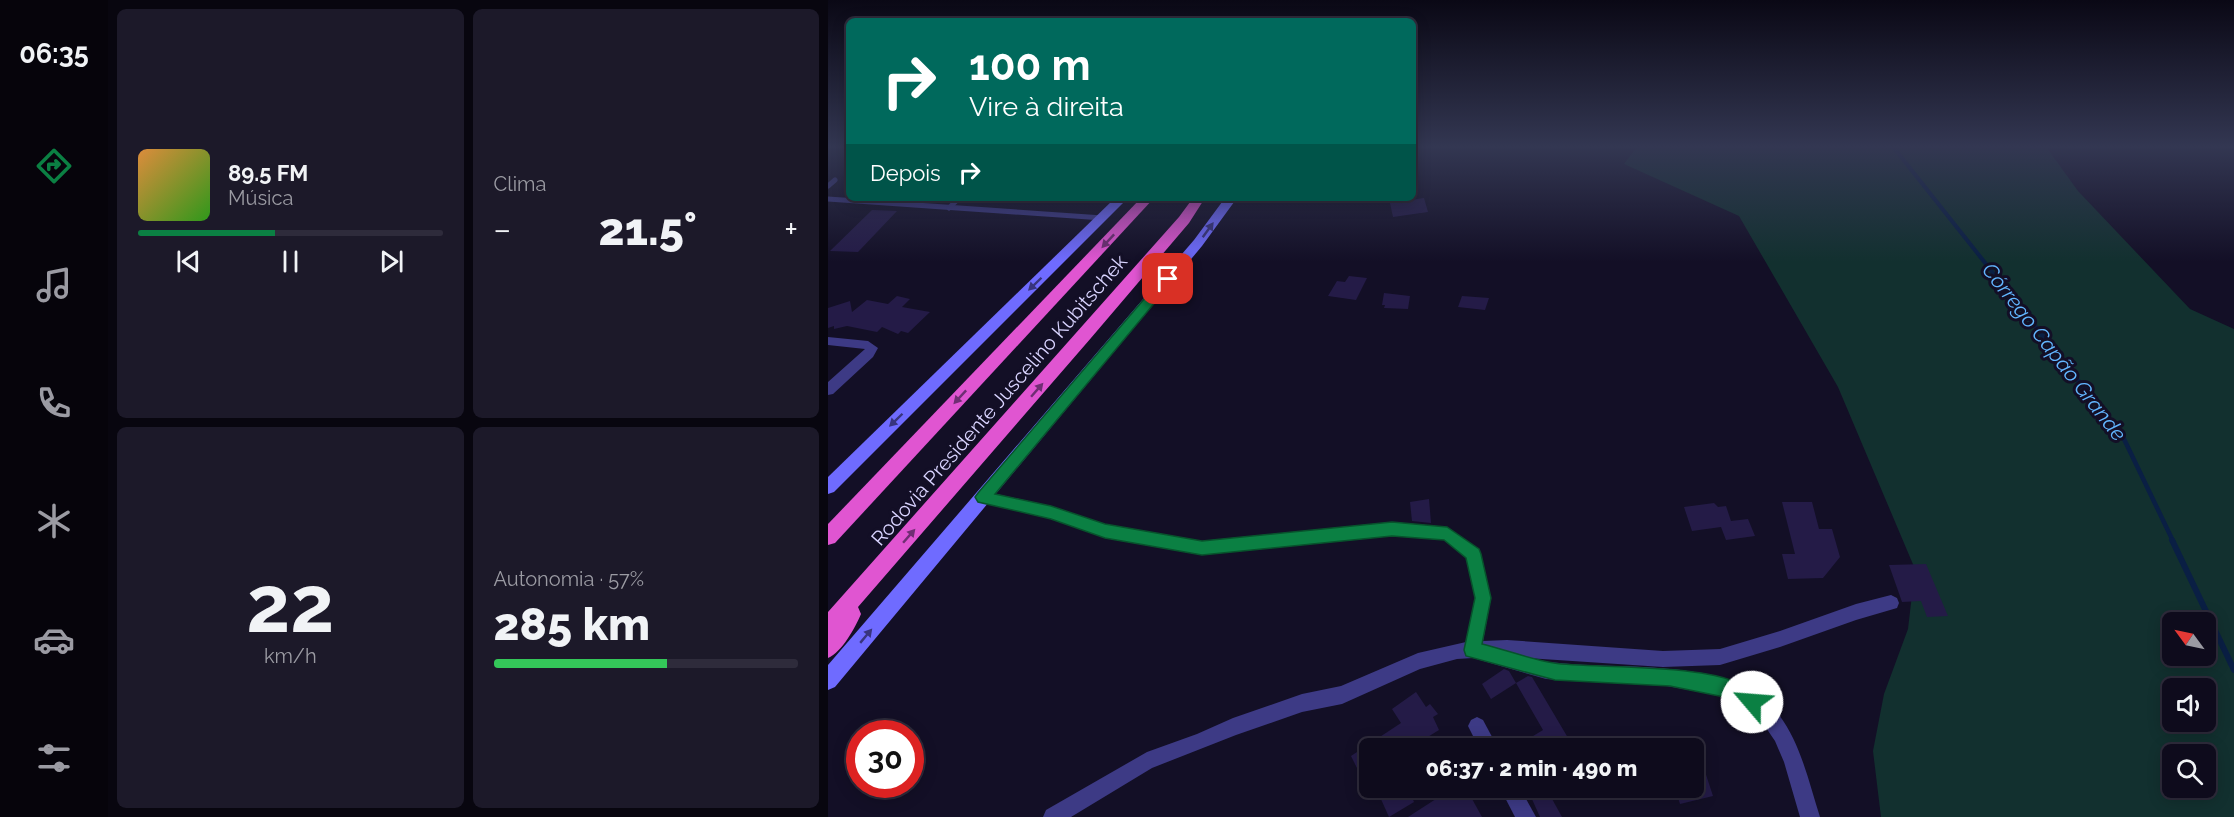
<!DOCTYPE html>
<html lang="pt">
<head>
<meta charset="utf-8">
<style>
	:root { --surface:#0e0b1c; --page:#1c1929; --text:#f1f3f6; --muted:#9b9ba3; --line:#2e2b3b; --accent:#0b8043 }
	body { margin:0; font-family:Raleway,sans-serif; background:var(--page); color:var(--text); height:100vh; display:flex; flex-direction:column; font-size:22px; white-space:nowrap }
	* { box-sizing:border-box; margin:0 }
	p { font-size:20px; color:var(--muted) }
	.icon { flex:none; width:33px; height:33px; fill:none; stroke:currentColor; stroke-width:2; stroke-linecap:round; stroke-linejoin:round }
	.map { position:relative; flex:1; overflow:hidden }
	.side { display:flex; flex-direction:column; gap:9px; padding:9px; background:#08060f; width:720px }
	.side>* { flex:none }
	.banner { position:absolute; left:18px; top:18px; width:570px; height:183px; border-radius:9px; box-shadow:0 3px 15px #0003,0 0 0 2px var(--line); background:#00695c; color:#fff; overflow:hidden }
	.needle { width:39px; rotate:303deg }
	.tools { position:absolute; left:1334px; top:612px; display:grid; gap:12px }
	.tools a { display:grid; place-items:center; width:54px; height:54px; border-radius:9px; background:var(--surface); box-shadow:0 3px 15px #0003,0 0 0 2px var(--line); font-size:30px }
	.speed { position:absolute; left:18px; top:720px; display:flex; gap:12px; font-size:30px; font-weight:700; text-align:center }
	.speed>* { display:grid; place-content:center; width:78px; height:78px; border-radius:50%; background:var(--surface); box-shadow:0 3px 15px #0003,0 0 0 2px var(--line); line-height:1 }
	.speed .limit { border:9px solid #d22; background:#fff; color:#111 }
	.pin { position:absolute; display:grid; place-items:center; width:51px; height:51px; color:#fff; margin:-26px; border-radius:12px; box-shadow:0 3px 9px #0006 }
	.me { position:absolute; width:66px; margin:-33px; rotate:297deg; stroke-linejoin:round; filter:drop-shadow(0 0 4px #0008) }
	.turn { display:flex; align-items:center; gap:21px; height:126px; padding:0 24px; font-size:27px }
	.turn .icon { width:78px; height:78px; stroke-width:2.5 }
	.turn b { display:block; font-size:42px; line-height:51px }
	.then { display:flex; align-items:center; height:57px; padding:0 24px; background:#0003; gap:12px; font-size:22px }
	.big { font-size:45px; font-weight:800; line-height:1.1 }
	.side .widget { flex:1; display:flex; flex-direction:column; justify-content:center; gap:9px; min-width:0; padding:0 21px; border-radius:9px; background:var(--page) }
	.side .dial { align-items:center; gap:0 }
	.dial b { font-size:78px; line-height:1 }
	.song { display:flex; align-items:center; gap:18px }
	.cover { width:72px; height:72px; border-radius:9px; background:linear-gradient(135deg,hsl(30 70% 55%),hsl(110 70% 35%)) }
	.played { height:6px; border-radius:3px; background:linear-gradient(90deg,var(--accent) 45%,var(--line) 45%) }
	.keys { display:flex; justify-content:space-around; direction:ltr }
	.heat { display:flex; justify-content:space-between; align-items:center; font-size:33px; direction:ltr }
	.charge { height:9px; border-radius:4px; background:linear-gradient(90deg,#34c759 57%,var(--line) 0) }
	.side .tiles { flex:1; display:grid; gap:9px; grid-template-columns:repeat(2,1fr) }
	.trip { position:absolute; left:531px; top:738px; width:345px; height:60px; border-radius:9px; background:var(--surface); box-shadow:0 3px 15px #0003,0 0 0 2px var(--line); font-weight:800; line-height:60px; text-align:center }
	main { display:flex; flex:1; min-height:0 }
	.menu { display:flex; flex-direction:column; width:108px; justify-content:space-around; align-items:center; background:#06040b; color:var(--muted) }
	.menu .icon { width:42px; height:42px }
	.menu .on { color:var(--accent) }
	.menu b { font-size:27px; color:var(--text) }
	.map>svg:first-child { display:block }
</style>
</head>
<body>
<main>
<nav class="menu">
<b>06:35</b>
<svg class="icon on" aria-label="directions" viewBox="0 0 24 24"><path d="M12 3l9 9-9 9-9-9zM9 14v-3h6M13 9l2 2-2 2"/></svg>
<svg class="icon" aria-label="music" viewBox="0 0 24 24"><path d="M9 18V5l10-2v13"/><circle cx="6" cy="18" r="3"/><circle cx="16" cy="16" r="3"/></svg>
<svg class="icon" aria-label="phone" viewBox="0 0 24 24"><path d="M5 4h4l2 5-3 2q2 4 5 5l2-3 5 2v4C11 20 4 13 5 4z"/></svg>
<svg class="icon" aria-label="climate" viewBox="0 0 24 24"><path d="M12 3v18M4 7l16 10M4 17L20 7"/></svg>
<svg class="icon" aria-label="car" viewBox="0 0 24 24"><path d="M5 17H2v-5l4-1 3-4h7l3 4 3 1v5h-3M9 17h6M6 11h13"/><circle cx="7" cy="17" r="2"/><circle cx="17" cy="17" r="2"/></svg>
<svg class="icon" aria-label="filters" viewBox="0 0 24 24"><path d="M4 7h16M4 17h16"/><circle cx="9" cy="7" r="2"/><circle cx="15" cy="17" r="2"/></svg>
</nav>
<section class="side">
<div class="tiles">
<div class="widget">
<div class="song"><i class="cover"></i><div><b>89.5 FM</b><p>Música</p></div></div>
<div class="played"></div>
<div class="keys"><svg class="icon" aria-label="previous" viewBox="0 0 24 24"><path d="M18 5L8 12l10 7zM5 5v14"/></svg><svg class="icon" aria-label="pause" viewBox="0 0 24 24"><path d="M8 5v14M16 5v14"/></svg><svg class="icon" aria-label="next" viewBox="0 0 24 24"><path d="M6 5l10 7-10 7zM19 5v14"/></svg></div>
</div>
<div class="widget"><p>Clima</p>
<div class="heat"><a>−</a><b class="big">21.5°</b><a>+</a></div>
</div>
<div class="widget dial"><b>22</b><p>km/h</p></div>
<div class="widget"><p>Autonomia · 57%</p><b class="big">285 km</b><div class="charge"></div></div>
</div>
</section>
<div class="map">
<svg width="1406" height="817" viewBox="0 0 1406 817">
	<rect width="100%" height="100%" fill="#130f26"/>
	<path fill="#12302f" fill-rule="evenodd" d="M808,148H1219L1250,191L1362,309L1406,329V817H1053L1045,751L1056,694L1080,629L1087,569L1010,387L911,216L796,164ZM1344,622H1377V656H1344ZM1344,688H1377V722H1344ZM1344,754H1377V788H1344Z"/>
	<g fill="none" stroke-linecap="round" stroke-linejoin="round">
		<polyline stroke="#0a1f44" stroke-width="4" points="1066,148 1204,322"/>
		<polyline stroke="#0a1f44" stroke-width="4.5" points="1203,321 1296,439 1345,541"/>
		<polyline stroke="#0a1f44" stroke-width="6" points="1344,540 1406,670"/>
	</g>
	<g fill="#241b47">
		<polygon points="596,198 600,212 565,217 562,203"/>
		<polygon points="44,210 69,211 30,252 2,251"/>
		<polygon points="521,276 539,278 528,300 500,296 509,281 517,282"/>
		<polygon points="556,293 582,296 580,309 556,308 557,305 554,305"/>
		<polygon points="69,296 82,299 74,307 102,312 80,333 73,331 70,334 54,327 49,332 19,326 6,329 6,326 0,328 0,308 22,301 24,312 39,300 60,304"/>
		<polygon points="634,296 661,298 657,310 630,307"/>
		<polygon points="601,499 603,523 584,521 582,502"/>
		<polygon points="954,502 984,502 991,529 1004,529 1012,557 995,578 960,579 954,554 967,554"/>
		<polygon points="886,503 890,507 898,506 903,521 920,519 927,536 898,540 893,527 864,531 856,507"/>
		<polygon points="1098,564 1120,616 1099,617 1093,601 1074,602 1061,565"/>
		<polygon points="676,669 681,671 688,683 663,699 654,684"/>
		<polygon points="700,676 704,677 746,748 685,748 715,730 688,683"/>
		<polygon points="588,692 598,707 602,704 610,714 605,717 611,730 582,748 541,748 531,772 523,756 573,723 564,709"/>
		<polygon points="868,744 885,796 852,804 847,788 866,788 866,745"/>
		<polygon points="548,788 580,788 586,802 561,817"/>
		<polygon points="625,788 638,788 654,817 580,817"/>
		<polygon points="699,788 718,788 734,817 712,817"/>
	</g>
	<g fill="none" stroke-linecap="round" stroke-linejoin="round">
		<g stroke="#3d3a85" stroke-width="5">
			<polyline points="0,186 7,180"/>
			<polyline points="0,199 275,218"/>
			<polyline points="121,208 131,198"/>
		</g>
		<g fill="#3d3a85" fill-rule="evenodd">
			<polygon points="0,337 40,341 50,348 45,357 5,394 0,395 0,382 37,349 0,345"/>
			<path d="M155,491L223,506L277,524L374,541L565,522L619,527L651,549L653,554L663,598L655,641L679,640L835,651L892,649L952,631L1028,604L1063,595L1069,598L1071,603L1069,608L1028,620L952,647L892,665L835,667L699,658C772,676 900,648 951,715C973,744 981,783 992,817H972L956,762L947,741L932,719L912,704L893,696L839,686L718,679L645,658L629,659L592,669L514,704L474,712L408,735L324,768L243,817H215L218,810L319,752L369,734L405,718L474,694L513,686L590,653L638,642L647,598L638,558L616,540L565,536L374,555L277,538L223,518L155,503L150,501L148,497L150,493Z"/>
			<polygon points="649,717 655,720 670,748 651,748 640,726 643,720"/>
			<polygon points="672,788 692,788 708,817 687,817"/>
		</g>
		<g fill="#6f6bff" fill-rule="evenodd">
			<polygon points="287,198 300,198 6,492 0,494 0,477"/>
			<polygon points="397,198 409,198 374,246 7,687 0,690 0,665 366,240"/>
		</g>
		<g fill="#e055d1" fill-rule="evenodd">
			<polygon points="313,198 326,198 7,543 0,545 0,524"/>
			<path d="M365,198H377L361,223L263,338L30,607L33,614C27,628 14,652 0,658V612L351,217Z"/>
		</g>
	</g>
	<defs><path id="oneway-solid" d="M-6-.8H1V-3.2L6.5 0L1 3.2V.8H-6Z" transform="scale(1.5)"/></defs>
	<g fill="#38347d">
		<use href="#oneway-solid" transform="translate(380 230) rotate(-54)"/>
		<use href="#oneway-solid" transform="translate(207 284) rotate(136)"/>
		<use href="#oneway-solid" transform="translate(68 420) rotate(136)"/>
		<use href="#oneway-solid" transform="translate(38 636) rotate(-50)"/>
	</g>
	<g fill="#6f2e73">
		<use href="#oneway-solid" transform="translate(280 241) rotate(133)"/>
		<use href="#oneway-solid" transform="translate(209 390) rotate(-49)"/>
		<use href="#oneway-solid" transform="translate(132 397) rotate(133)"/>
		<use href="#oneway-solid" transform="translate(81 536) rotate(-49)"/>
	</g>
	<linearGradient id="sky" x2="0" y2="1"><stop stop-color="#0a0815"/><stop offset="0.56" stop-color="#333752"/><stop offset="1" stop-color="#333752" stop-opacity="0"/></linearGradient>
	<rect width="1406" height="262" fill="url(#sky)"/>
	<path fill="#0b8043" stroke="#07532c" stroke-width="1.5" d="M340,275L344,277V282L167,494L223,506L277,524L374,541L564,522L619,527L651,549L653,554L663,598L654,644C678,650 702,659 726,663C767,670 916,659 933,702L931,709L924,711L906,699L842,686L727,680L638,656L636,650L647,598L638,558L616,540L564,536L374,555L277,538L223,519L150,502L147,497L150,493L335,277Z"/>
	<g text-anchor="middle" stroke-width="6" stroke-linejoin="round" paint-order="stroke">
		<g font-size="20" fill="#d9d4ff" stroke="#130f26">
			<text transform="translate(171 400) rotate(-49)" y="7">Rodovia Presidente Juscelino Kubitschek</text>
		</g>
		<g font-size="21" font-style="italic" fill="#62b6ff" stroke="#130f26">
			<text transform="translate(1226 352) rotate(52)" y="7">Córrego Capão Grande</text>
		</g>
	</g>
</svg>
<div class="tools">
<a><svg class="needle" viewBox="-14 -14 28 28"><path d="M0-13l5 13h-10z" fill="#e53935"/><path d="M0 13l5-13h-10z" fill="#9b9ba3"/></svg></a>
<a><svg class="icon" aria-label="sound" viewBox="0 0 24 24"><path d="M4 9h4l5-4v14l-5-4H4zM17 9q2 3 0 6"/></svg></a>
<a><svg class="icon" aria-label="search" viewBox="0 0 24 24"><circle cx="10" cy="10" r="6"/><path d="M15 15l6 6"/></svg></a>
</div>
<div class="speed"><div class="limit">30</div></div>
<div class="pin" style="left:340px;top:279px;background:#d93025"><svg class="icon" aria-label="arrive" viewBox="0 0 24 24"><path d="M6 21V4h12l-3 4 3 4H6"/></svg></div>
<svg class="me" style="left:924px;top:702px" viewBox="-20 -20 40 40"><circle r="19" fill="#fff"/><path d="M0-13L10 11 0 6-10 11z" fill="#0b8043"/></svg>
<div class="trip">06:37 · 2 min · 490 m</div>
<div class="banner">
<div class="turn"><svg class="icon" aria-label="right" viewBox="0 0 24 24"><path d="M7 20v-9h11M14 6l5 5-5 5"/></svg><div><b>100 m</b>Vire à direita</div></div>
<div class="then">Depois<svg class="icon" aria-label="right" viewBox="0 0 24 24"><path d="M7 20v-9h11M14 6l5 5-5 5"/></svg></div>
</div>
</div>
</main>
</body>
</html>
